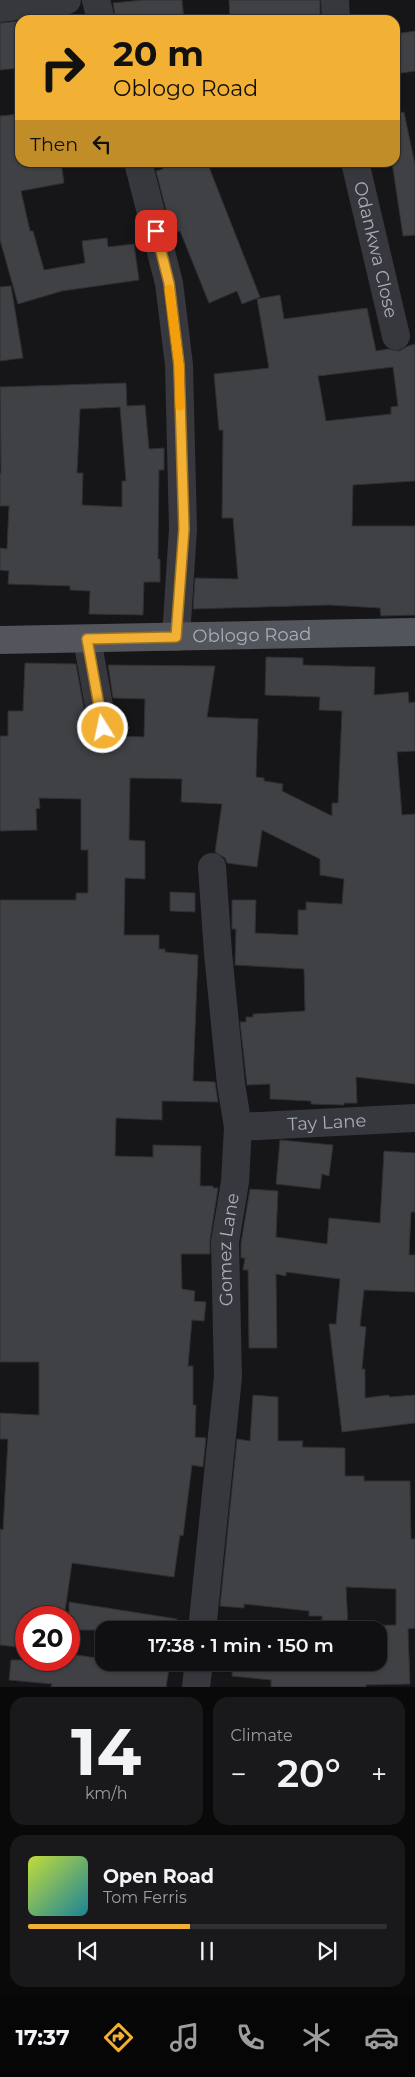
<!DOCTYPE html>
<html lang="en">
<head>
<meta charset="utf-8">
<style>
	:root { --surface:#101012; --page:#19191b; --text:#f1f3f6; --muted:#9c9d9f; --line:#303032; --accent:#f2b134 }
	body { margin:0; font-family:Montserrat,sans-serif; background:var(--page); color:var(--text); height:100vh; display:flex; flex-direction:column; font-size:19px; white-space:nowrap }
	* { box-sizing:border-box; margin:0 }
	p { font-size:16px; color:var(--muted) }
	.icon { flex:none; width:28px; height:28px; fill:none; stroke:currentColor; stroke-width:2; stroke-linecap:round; stroke-linejoin:round }
	.map { position:relative; height:1687px; overflow:hidden }
	.sheet { display:flex; flex-direction:column; gap:10px; padding:10px; background:#09090a; flex:1 }
	.sheet>* { flex:none }
	.hud { position:absolute; left:15px; top:15px; width:385px; height:152px; border-radius:15px; box-shadow:0 1px 4px #0004,0 0 0 1px var(--line); background:#f2b134; color:#111; overflow:hidden }
	.speed { position:absolute; left:15px; top:1606px; display:flex; gap:10px; font-size:25px; font-weight:700; text-align:center }
	.speed>* { display:grid; place-content:center; width:65px; height:65px; border-radius:50%; background:var(--surface); box-shadow:0 1px 4px #0004,0 0 0 1px var(--line); line-height:1 }
	.speed .limit { border:8px solid #d22; background:#fff; color:#111 }
	.pin { position:absolute; display:grid; place-items:center; width:42px; height:42px; color:#fff; margin:-21px; border-radius:10px; box-shadow:0 2px 8px #0006 }
	.me { position:absolute; width:55px; margin:-28px; rotate:350deg; stroke-linejoin:round; filter:drop-shadow(0 0 4px #0008) }
	.turn { display:flex; align-items:center; gap:18px; height:105px; padding:0 15px; font-size:22px }
	.turn .icon { width:65px; height:65px; stroke-width:2.5 }
	.turn b { display:block; font-size:35px; line-height:42px }
	.then { display:flex; align-items:center; height:48px; padding:0 15px; background:#0003; gap:10px; font-size:19px }
	.big { font-size:38px; font-weight:600; line-height:1.1 }
	.sheet .tile { flex:1; display:flex; flex-direction:column; justify-content:center; gap:8px; min-width:0; padding:0 18px; border-radius:15px; background:var(--page) }
	.sheet .dial { align-items:center; gap:0 }
	.dial b { font-size:65px; line-height:1 }
	.song { display:flex; align-items:center; gap:15px }
	.cover { width:60px; height:60px; border-radius:8px; background:linear-gradient(135deg,hsl(70 70% 55%),hsl(190 70% 35%)) }
	.played { height:5px; border-radius:2px; background:linear-gradient(90deg,var(--accent) 45%,var(--line) 45%) }
	.keys { display:flex; justify-content:space-around; direction:ltr }
	.heat { display:flex; justify-content:space-between; align-items:center; font-size:28px; direction:ltr }
	.sheet .tiles { flex:1; display:grid; gap:10px; grid-template-columns:1fr 1fr }
	.tile:last-child { grid-column:span 2 }
	.trip { position:absolute; left:95px; top:1621px; width:292px; height:50px; border-radius:15px; background:var(--surface); box-shadow:0 1px 4px #0004,0 0 0 1px var(--line); font-weight:600; line-height:50px; text-align:center }
	.tabs { display:flex; height:80px; justify-content:space-around; align-items:center; background:#060607; color:var(--muted) }
	.tabs .icon { width:35px; height:35px }
	.tabs .current { color:var(--accent) }
	.tabs b { font-size:22px; color:var(--text) }
	.map>svg:first-child { display:block }
</style>
</head>
<body>
<div class="map">
<svg width="415" height="1687" viewBox="0 0 415 1687">
	<rect width="100%" height="100%" fill="#161618"/>
	<g fill="#404145" stroke="#303034" fill-rule="evenodd">
		<polygon points="143,0 182,0 184,20 116,20 113,3"/>
		<polygon points="229,0 320,0 320,19 230,20"/>
		<polygon points="20,21 20,68 0,70 0,23"/>
		<polygon points="415,31 415,71 395,74 395,34"/>
		<polygon points="404,112 415,165 415,235 403,236 392,162 395,162 395,113"/>
		<polygon points="20,114 20,162 61,162 64,183 21,191 30,231 33,231 44,270 85,263 82,241 107,238 108,247 134,244 139,280 62,291 18,304 0,240 0,116"/>
		<polygon points="161,162 207,162 260,297 242,304 237,291 209,303 180,231 172,233 156,171 163,169"/>
		<polygon points="11,286 23,358 0,361 0,287"/>
		<path d="M280,295L284,319L367,308L376,351L388,349L399,351L408,346L415,344V481L353,485L352,526H415V615L381,616L380,608L330,605L193,609L195,578L238,579L233,518H222L223,430H219L214,374L269,368L257,299ZM393,367L398,406L391,407V414L326,421L318,376Z"/>
		<path d="M126,383L127,406L145,405L149,449L164,448V470H159L158,559H160V582H144L143,615L89,614L90,591L70,590V586L8,584L9,571L0,570V548L7,549L9,506H0V473H1L0,387ZM120,407L126,481H122V507L82,505L83,473H77L80,409Z"/>
		<polygon points="266,657 303,658 303,665 375,667 374,695 408,692 409,703 415,702 415,751 397,752 402,815 415,814 415,1084 356,1077 357,1103 344,1103 344,1105 311,1104 311,1101 270,1099 270,1084 247,1085 240,1022 246,1022 246,1017 253,1017 253,1014 305,1011 304,969 235,965 236,929 232,929 232,900 256,900 255,933 298,935 298,910 306,910 306,902 342,904 344,879 320,875 320,859 262,830 257,867 227,863 225,858 215,852 222,804 181,802 182,779 130,778 129,840 145,841 145,879 125,878 124,935 159,935 159,949 165,949 165,952 198,955 193,1081 215,1082 218,1102 162,1101 162,1120 116,1118 115,1156 153,1157 153,1145 201,1146 200,1186 213,1186 213,1188 218,1188 210,1240 210,1254 181,1254 182,1289 195,1291 194,1301 206,1302 204,1321 192,1320 188,1366 193,1366 193,1405 196,1405 195,1437 206,1438 203,1467 192,1465 183,1536 180,1535 174,1577 72,1563 64,1618 26,1618 26,1648 0,1645 0,1529 3,1530 8,1439 0,1439 0,1413 39,1415 39,1362 0,1362 0,900 76,900 76,893 88,893 88,850 81,850 81,799 39,798 40,808 36,809 37,830 0,831 0,736 8,736 8,711 23,711 25,663 76,664 88,731 91,738 97,742 105,743 113,740 116,736 144,737 145,699 113,698 108,665 215,666 207,717 258,719 256,777 264,778 264,781 283,784 282,791 332,816 332,803 338,803 342,711 319,710 320,697 265,695"/>
		<polygon points="170,892 195,893 195,912 170,911"/>
		<polygon points="280,1140 333,1145 329,1176 322,1174 320,1189 276,1184"/>
		<polygon points="384,1151 415,1153 415,1212 411,1212 409,1255 415,1255 415,1292 364,1290 360,1326 366,1327 362,1369 365,1369 365,1398 389,1395 389,1397 415,1395 415,1423 342,1432 329,1324 336,1324 340,1279 286,1272 286,1276 276,1274 277,1348 249,1348 248,1270 243,1270 245,1258 241,1258 241,1243 250,1189 278,1191 276,1237 327,1244 329,1218 380,1223"/>
		<path d="M253,1395L278,1397V1441H303L302,1447L345,1448V1476H364V1481H410L411,1539H415V1628L408,1629L410,1684L366,1685V1687H271V1680L232,1676L233,1662H379V1630H322V1616H309V1611L244,1604V1608L220,1606L237,1439L250,1441ZM346,1587L396,1589V1625L348,1626Z"/>
		<polygon points="69,1602 177,1619 176,1630 69,1630"/>
		<polygon points="69,1654 104,1659 104,1662 126,1662 169,1669 166,1687 51,1687 52,1684 9,1680 11,1660 69,1660"/>
	</g>
	<g fill="none" stroke-linecap="round" stroke-linejoin="round">
		<g stroke="#37383d" stroke-width="28">
			<polyline points="96,0 101,20"/>
			<polyline points="335,0 336,20"/>
			<polyline points="0,8 67,0"/>
			<polyline points="138,162 169,283 179,365 183,529 176,637"/>
			<path id="s1" d="M355,162L396,336"/>
			<polyline points="87,639 103,728"/>
			<path id="s2" d="M238,1127L415,1118"/>
			<path id="s3" d="M202,1630L228,1377L225,1242L235,1182L238,1127L231,1084L218,953L212,867"/>
			<polyline points="196,1687 199,1662"/>
		</g>
		<path stroke="#53555c" stroke-width="28" id="s4" d="M0,640L415,632"/>
	</g>
	<g fill="none" stroke-linecap="round" stroke-linejoin="round">
		<defs>
			<polyline id="route" points="103,728 87,639 176,637 184,529 179,365 169,283 156,231"/>
		</defs>
		<use href="#route" stroke="#9d7322" stroke-width="12"/>
		<use href="#route" stroke="#f2b134" stroke-width="9"/>
		<polyline stroke="#f59e0b" stroke-width="9" points="169,289 179,365 180,406"/>
	</g>
	<g text-anchor="middle" stroke-width="5" stroke-linejoin="round" paint-order="stroke">
		<g font-size="18" fill="#a8adb8" stroke="#111113">
			<text dy="6" stroke="none"><textPath href="#s1" startOffset="90">Odankwa Close</textPath></text>
			<text dy="6" stroke="none"><textPath href="#s4" startOffset="252">Oblogo Road</textPath></text>
			<text dy="6" stroke="none"><textPath href="#s2" startOffset="89">Tay Lane</textPath></text>
			<text dy="6" stroke="none"><textPath href="#s3" startOffset="382">Gomez Lane</textPath></text>
		</g>
	</g>
</svg>
<div class="speed"><div class="limit">20</div></div>
<div class="pin" style="left:156px;top:231px;background:#d93025"><svg class="icon" aria-label="arrive" viewBox="0 0 24 24"><path d="M6 21V4h12l-3 4 3 4H6"/></svg></div>
<svg class="me" style="left:103px;top:728px" viewBox="-20 -20 40 40"><circle r="17" fill="#f2b134" stroke="#fff" stroke-width="3"/><path d="M0-11L8 9 0 5-8 9z" fill="#fff"/></svg>
<div class="trip">17:38 · 1 min · 150 m</div>
<div class="hud">
<div class="turn"><svg class="icon" aria-label="right" viewBox="0 0 24 24"><path d="M7 20v-9h11M14 6l5 5-5 5"/></svg><div><b>20 m</b>Oblogo Road</div></div>
<div class="then">Then<svg class="icon" aria-label="left" viewBox="0 0 24 24"><path d="M17 20v-9H6M10 6l-5 5 5 5"/></svg></div>
</div>
</div>
<section class="sheet">
<div class="tiles">
<div class="tile dial"><b>14</b><p>km/h</p></div>
<div class="tile"><p>Climate</p>
<div class="heat"><a>−</a><b class="big">20°</b><a>+</a></div>
</div>
<div class="tile">
<div class="song"><i class="cover"></i><div><b>Open Road</b><p>Tom Ferris</p></div></div>
<div class="played"></div>
<div class="keys"><svg class="icon" aria-label="previous" viewBox="0 0 24 24"><path d="M18 5L8 12l10 7zM5 5v14"/></svg><svg class="icon" aria-label="pause" viewBox="0 0 24 24"><path d="M8 5v14M16 5v14"/></svg><svg class="icon" aria-label="next" viewBox="0 0 24 24"><path d="M6 5l10 7-10 7zM19 5v14"/></svg></div>
</div>
</div>
</section>
<nav class="tabs">
<b>17:37</b>
<svg class="icon current" aria-label="directions" viewBox="0 0 24 24"><path d="M12 3l9 9-9 9-9-9zM9 14v-3h6M13 9l2 2-2 2"/></svg>
<svg class="icon" aria-label="music" viewBox="0 0 24 24"><path d="M9 18V5l10-2v13"/><circle cx="6" cy="18" r="3"/><circle cx="16" cy="16" r="3"/></svg>
<svg class="icon" aria-label="phone" viewBox="0 0 24 24"><path d="M5 4h4l2 5-3 2q2 4 5 5l2-3 5 2v4C11 20 4 13 5 4z"/></svg>
<svg class="icon" aria-label="climate" viewBox="0 0 24 24"><path d="M12 3v18M4 7l16 10M4 17L20 7"/></svg>
<svg class="icon" aria-label="car" viewBox="0 0 24 24"><path d="M5 17H2v-5l4-1 3-4h7l3 4 3 1v5h-3M9 17h6M6 11h13"/><circle cx="7" cy="17" r="2"/><circle cx="17" cy="17" r="2"/></svg>
</nav>
</body>
</html>
